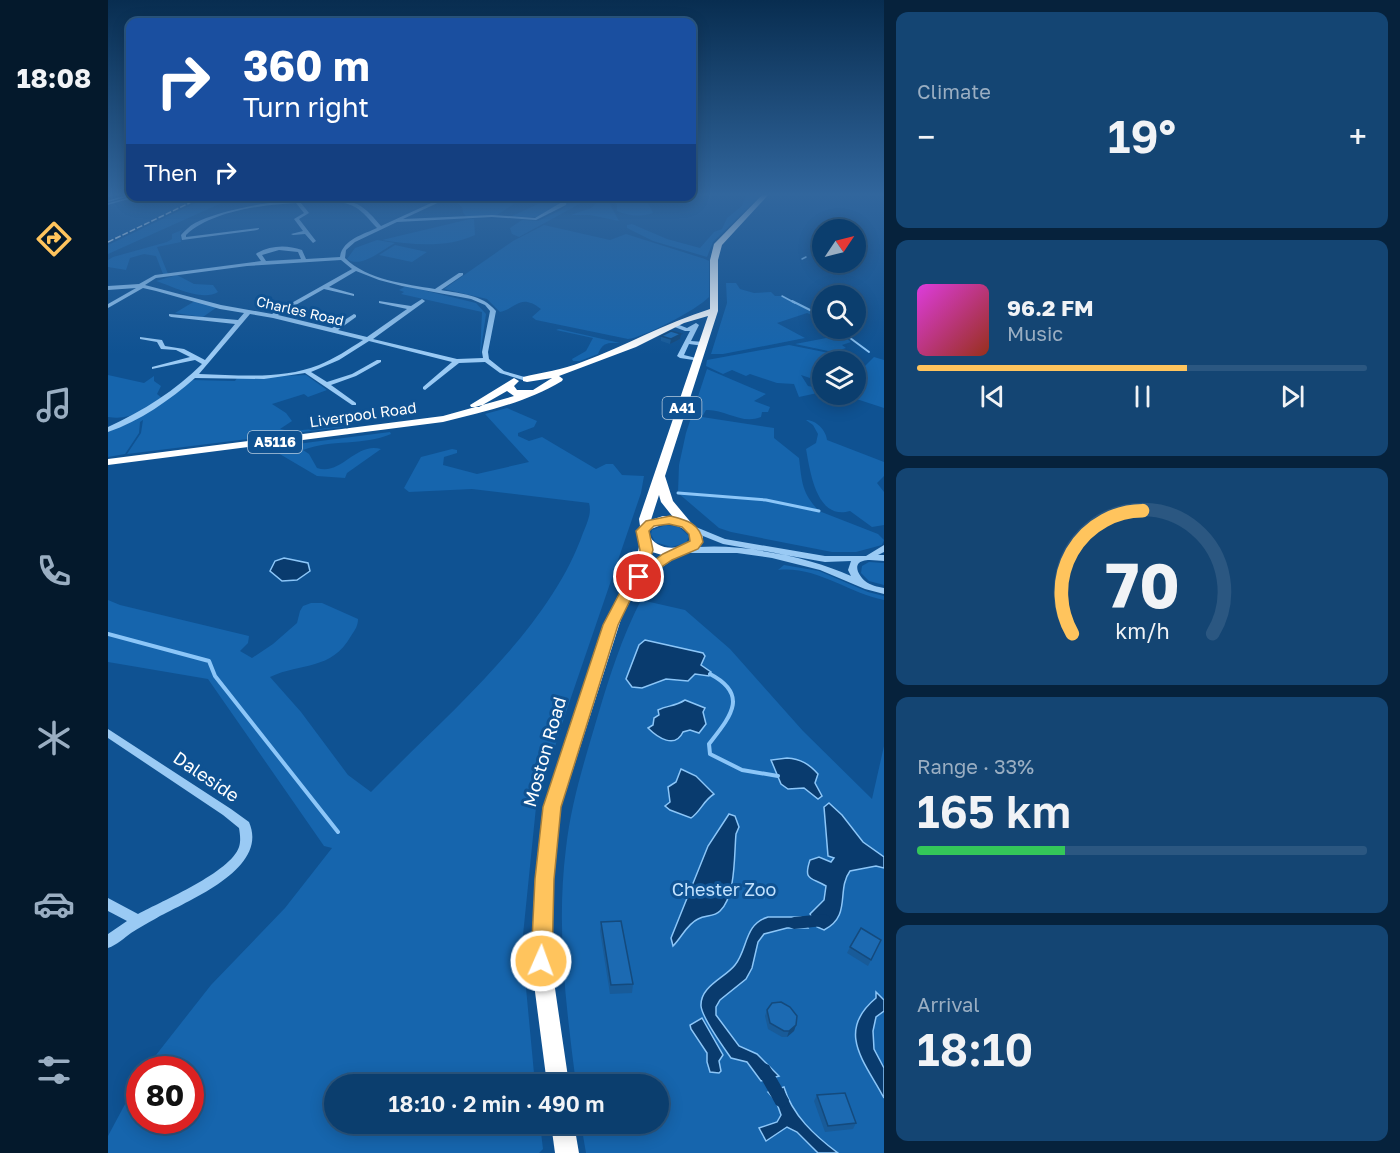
<!DOCTYPE html>
<html lang="en">
<head>
<meta charset="utf-8">
<style>
	:root { --surface:#0b3e6e; --page:#144573; --text:#f1f3f6; --muted:#9aaec2; --line:#2b5781; --accent:#ffc45d }
	body { margin:0; font-family:"Golos Text",sans-serif; background:var(--page); color:var(--text); height:100vh; display:flex; flex-direction:column; font-size:22px; white-space:nowrap }
	* { box-sizing:border-box; margin:0 }
	p { font-size:20px; color:var(--muted) }
	.icon { flex:none; width:33px; height:33px; fill:none; stroke:currentColor; stroke-width:2; stroke-linecap:round; stroke-linejoin:round }
	.map { position:relative; flex:1; overflow:hidden }
	.side { display:flex; flex-direction:column; gap:12px; padding:12px; background:#06223c; width:516px }
	.side>* { flex:none }
	.banner { position:absolute; left:18px; top:18px; width:570px; height:183px; border-radius:12px; box-shadow:0 3px 15px #0003,0 0 0 2px var(--line); background:#1a4fa0; color:#fff; overflow:hidden }
	.needle { width:39px; rotate:55deg }
	.tools { position:absolute; left:704px; top:219px; display:grid; gap:12px }
	.tools a { display:grid; place-items:center; width:54px; height:54px; border-radius:50%; background:var(--surface); box-shadow:0 3px 15px #0003,0 0 0 2px var(--line); font-size:30px }
	.speed { position:absolute; left:18px; top:1056px; display:flex; gap:12px; font-size:30px; font-weight:700; text-align:center }
	.speed>* { display:grid; place-content:center; width:78px; height:78px; border-radius:50%; background:var(--surface); box-shadow:0 3px 15px #0003,0 0 0 2px var(--line); line-height:1 }
	.speed .limit { border:9px solid #d22; background:#fff; color:#111 }
	.pin { position:absolute; display:grid; place-items:center; width:51px; height:51px; color:#fff; margin:-26px; border:3px solid #fff; border-radius:50%; box-shadow:0 2px 6px #0007 }
	.me { position:absolute; width:66px; margin:-33px; rotate:2deg; stroke-linejoin:round; filter:drop-shadow(0 0 4px #0008) }
	.turn { display:flex; align-items:center; gap:21px; height:126px; padding:0 18px; font-size:27px }
	.turn .icon { width:78px; height:78px; stroke-width:2.5 }
	.turn b { display:block; font-size:42px; line-height:51px }
	.then { display:flex; align-items:center; height:57px; padding:0 18px; background:#0003; gap:12px; font-size:22px }
	.big { font-size:45px; font-weight:600; line-height:1.1 }
	.side .widget { flex:1; display:flex; flex-direction:column; justify-content:center; gap:9px; min-width:0; padding:0 21px; border-radius:12px; background:var(--page) }
	.side .dial { align-items:center; gap:0 }
	.dial svg { height:156px; overflow:visible; fill:none; stroke:var(--line); stroke-width:7; stroke-linecap:round; text-anchor:middle }
	.dial text { fill:var(--text); stroke:none }
	.song { display:flex; align-items:center; gap:18px }
	.cover { width:72px; height:72px; border-radius:9px; background:linear-gradient(135deg,hsl(300 70% 55%),hsl(10 70% 35%)) }
	.played { height:6px; border-radius:3px; background:linear-gradient(90deg,var(--accent) 60%,var(--line) 60%) }
	.keys { display:flex; justify-content:space-around; direction:ltr }
	.heat { display:flex; justify-content:space-between; align-items:center; font-size:33px; direction:ltr }
	.charge { height:9px; border-radius:4px; background:linear-gradient(90deg,#34c759 33%,var(--line) 0) }
	.trip { position:absolute; left:216px; top:1074px; width:345px; height:60px; border-radius:30px; background:var(--surface); box-shadow:0 3px 15px #0003,0 0 0 2px var(--line); font-weight:600; line-height:60px; text-align:center }
	main { display:flex; flex:1; min-height:0 }
	.tab-bar { display:flex; flex-direction:column; width:108px; justify-content:space-around; align-items:center; background:#04192c; color:var(--muted) }
	.tab-bar .icon { width:42px; height:42px }
	.tab-bar .on { color:var(--accent) }
	.tab-bar b { font-size:27px; color:var(--text) }
	.map>svg:first-child { display:block }
</style>
</head>
<body>
<main>
<nav class="tab-bar">
<b>18:08</b>
<svg class="icon on" aria-label="directions" viewBox="0 0 24 24"><path d="M12 3l9 9-9 9-9-9zM9 14v-3h6M13 9l2 2-2 2"/></svg>
<svg class="icon" aria-label="music" viewBox="0 0 24 24"><path d="M9 18V5l10-2v13"/><circle cx="6" cy="18" r="3"/><circle cx="16" cy="16" r="3"/></svg>
<svg class="icon" aria-label="phone" viewBox="0 0 24 24"><path d="M5 4h4l2 5-3 2q2 4 5 5l2-3 5 2v4C11 20 4 13 5 4z"/></svg>
<svg class="icon" aria-label="climate" viewBox="0 0 24 24"><path d="M12 3v18M4 7l16 10M4 17L20 7"/></svg>
<svg class="icon" aria-label="car" viewBox="0 0 24 24"><path d="M5 17H2v-5l4-1 3-4h7l3 4 3 1v5h-3M9 17h6M6 11h13"/><circle cx="7" cy="17" r="2"/><circle cx="17" cy="17" r="2"/></svg>
<svg class="icon" aria-label="filters" viewBox="0 0 24 24"><path d="M4 7h16M4 17h16"/><circle cx="9" cy="7" r="2"/><circle cx="15" cy="17" r="2"/></svg>
</nav>
<div class="map">
<svg width="776" height="1153" viewBox="0 0 776 1153">
	<rect width="100%" height="100%" fill="#0f5292"/>
	<g fill="#1665ad">
		<polygon points="644,193 655,193 605,242 599,257 545,241 519,228 519,225 524,224 559,239 592,248 606,232 614,229 619,218 634,206 637,198"/>
		<path d="M504,196L537,197L545,213C534,217 520,216 509,211V205Z"/>
		<polygon points="100,197 127,197 0,254 0,245"/>
		<polygon points="343,197 388,197 406,204 389,215 360,218 355,213 354,207 347,201 337,200"/>
		<polygon points="476,197 484,197 411,237 404,234 402,228 414,220 430,221 453,210 461,202"/>
		<polygon points="441,199 455,202 429,217 402,217"/>
		<polygon points="493,199 499,199 511,221 482,215 463,215 483,208"/>
		<path d="M362,219H366L367,235C340,248 304,245 274,240Z"/>
		<path d="M436,225L502,240L518,234L597,259L601,261V297C589,310 534,338 520,339L428,320L424,317L433,309C412,293 409,308 392,312L379,299L336,289L405,241Z"/>
		<polygon points="74,230 72,233 73,242 49,247 60,274 55,274 48,256 36,254 22,258 18,270 0,267 0,260 5,257 59,242 64,239 64,234"/>
		<path d="M269,240L287,243C274,250 253,269 239,259L247,248Z"/>
		<polygon points="287,245 319,252 304,262 271,255"/>
		<path d="M69,275L86,284L105,285L110,292C94,302 64,286 48,281Z"/>
		<polygon points="618,283 628,283 632,289 646,293 663,292 667,296 674,296 714,316 714,319 699,313 669,323 697,338 615,354 603,354 619,303"/>
		<polygon points="298,286 368,303 378,314 372,357 374,312 293,294 296,292 291,290"/>
		<polygon points="87,301 109,307 95,317 67,313"/>
		<path d="M451,329L512,343C501,343 495,341 490,354L472,361H465L464,359L478,351L485,338L448,330Z"/>
		<polygon points="734,335 743,342 734,345 738,348 725,352 687,344"/>
		<polygon points="681,345 721,353 738,361 714,362 714,368 709,367 705,376 714,376 714,382 693,375 700,386 714,389 714,392 691,397 686,384 669,383 642,374 638,376 624,370 615,374 598,366 599,360"/>
		<polygon points="766,357 776,360 776,408 736,395 747,394 747,376"/>
		<path d="M599,369L658,394L646,401L662,407L660,412H654L653,417C633,425 618,409 598,410L594,417L666,428V438L691,458C694,483 694,493 711,511L770,534L776,540L774,545L748,552H724L623,532L611,528L570,493L571,465L578,433Z"/>
		<path d="M0,375L36,383L46,376V381L53,386L49,394L54,398C35,409 23,421 0,417Z"/>
		<polygon points="198,375 219,390 200,397 196,394 164,404 178,413 184,421 172,429 182,431 243,426 19,454 33,433 35,420 32,422 31,433 17,454 0,457 0,432 25,420 84,380 127,381 129,378"/>
		<path d="M399,408L429,421L426,427L410,433V436L421,441L434,437L488,469L498,464H505L514,475L536,476L533,493L456,718L428,807L414,945L427,1084H226V1124H432L435,1149L431,1153H0V1136L31,1078L32,1120H82V1070L37,1069L103,985L177,908L224,848L216,846L100,679L0,662V600L12,605L141,636L140,643L132,651L144,658L165,644L189,623L192,611L195,606L203,603H214L250,619C250,626 247,630 243,636C223,671 194,662 162,677L193,712L240,775L263,792C334,719 441,631 475,533C479,523 484,513 481,503L364,489L301,492L296,488L313,457L344,449L349,450V453L336,457L335,465L369,474L421,462L377,414Z"/>
		<path d="M698,420C708,420 718,430 719,440L776,462V476L769,483L776,492V525L764,527L742,511C708,521 702,470 698,449L708,443L710,434L705,425Z"/>
		<path d="M282,432L283,434C255,446 223,439 195,450L201,454L209,468C234,476 247,442 273,449L239,473L237,478L209,476L170,453L166,447Z"/>
		<polygon points="558,525 571,527 581,536 578,543 563,547 547,542 543,534 544,530"/>
		<polygon points="761,562 776,563 776,585 761,581 753,573 754,566"/>
		<path d="M676,565L711,571L760,592L776,596V600C740,593 709,566 670,570Z"/>
		<path d="M533,600L577,610L622,649L695,731L764,799L776,746V1153H478L473,1124H550V1084H468C458,1006 448,927 458,848C463,803 477,759 490,715C502,675 514,637 533,600Z"/>
	</g>
	<g fill="#093b6e" stroke="#8cc6f8" stroke-width="1.5">
		<polygon points="176,558 200,563 202,571 189,580 174,581 162,571 167,561"/>
		<polygon points="537,640 595,653 597,656 593,665 603,672 601,676 587,674 580,681 558,679 534,688 524,687 518,679 531,645"/>
		<path d="M577,700L597,708L595,712L598,724L591,733L582,730L575,732C567,749 550,738 540,728L545,725L546,718L551,715L550,710C560,705 566,707 577,700Z"/>
		<path d="M679,758C693,759 701,764 710,774L707,783L714,796L710,799L696,788L680,789L673,784L663,760Z"/>
		<path d="M573,769L588,776L606,794C595,801 593,811 583,818L562,810L557,806L562,802L560,787L568,782Z"/>
		<path d="M721,803L734,815L755,842L776,857V868L768,866L742,871C728,890 744,916 716,930L709,927L702,914L716,900L718,886C703,877 695,881 702,860L711,857L723,862L726,858L720,856L716,807Z"/>
		<path d="M621,814L627,816L631,827L628,834C626,855 628,896 612,911C606,917 598,915 590,919C579,924 574,937 565,946L563,938L600,846Z"/>
		<path d="M660,917H693L700,928H679L656,934L650,942L644,968L638,979L612,1000L608,1007V1015L631,1046L649,1054L671,1076L653,1081L639,1062L623,1058C616,1048 594,1018 593,1006C592,986 617,978 627,965C640,949 636,924 660,917Z"/>
		<path d="M768,992L776,1000V1011L768,1017L765,1031L766,1049L776,1068V1098C757,1062 727,1032 768,998Z"/>
		<polygon points="594,1018 615,1055 611,1061 613,1071 611,1073 602,1072 599,1062 599,1053 583,1029 582,1025"/>
		<path d="M676,1087C684,1115 707,1136 730,1153H710L689,1132L679,1127L658,1141L651,1128L669,1122L673,1115L668,1101L660,1092Z"/>
	</g>
	<g fill="none" stroke-linecap="round" stroke-linejoin="round">
		<g stroke="#8cc6f8" stroke-width="1.5">
			<polyline points="0,196 13,193"/>
			<polyline points="1,201 22,195"/>
			<polyline points="0,204 29,196"/>
			<polyline points="694,259 698,257"/>
			<polyline points="674,296 687,303"/>
		</g>
		<g stroke="#8cc6f8" stroke-width="2">
			<polyline points="684,301 714,316"/>
			<polyline points="734,332 761,352"/>
		</g>
		<polyline stroke="#8cc6f8" stroke-width="3" points="570,493 658,500 711,511"/>
		<g stroke="#8cc6f8" stroke-width="4">
			<polyline points="0,634 101,661 107,676 230,832"/>
			<path d="M602,674C642,695 622,717 601,744L602,754L634,770L670,776"/>
		</g>
		<g fill="#093b6e" fill-rule="evenodd">
			<polygon points="716,914 721,916 723,920 721,924 716,926 686,929 681,927 679,923 681,919 686,917"/>
			<polygon points="656,1063 661,1065 681,1100 678,1105 673,1108 668,1105 651,1075 649,1070 651,1065"/>
		</g>
		<g fill="#9acaf4" fill-rule="evenodd">
			<path d="M436,196H442L459,201L458,205L428,220L384,217L289,222L247,242L238,250L237,258C259,280 298,284 327,289L351,273H355V275L333,290C353,294 374,294 388,311L380,352L381,359L396,371L420,378V380L418,381L392,373L377,362L351,363L317,390L315,389V387L344,362L261,341L231,360L203,372L219,382L244,374L269,360H273V362L248,376L223,385L248,403V405H244L197,373L156,379L87,378C62,400 32,421 0,432V427C35,411 68,390 94,364L87,360L44,369V367L82,357L68,350L53,349L49,342L32,339V337L54,340L57,346L76,349L97,360L127,324L63,317L61,316V314L130,320L136,313L112,309L48,291L35,288L0,308V304L28,288L0,290V286L31,284L47,275L153,261L148,254L149,253C164,245 179,245 194,250L198,259L232,257C234,240 256,234 269,228C262,221 256,212 247,207C232,199 209,202 193,203L201,213L191,219L208,241L205,243L197,234L185,235L183,234L195,231L186,219L196,213L188,203C153,205 104,211 78,235V237L151,228V229L149,230L74,240L73,235C77,231 81,226 87,223C118,207 217,189 249,204C259,209 266,218 273,226L334,198L336,200L295,219L384,215L427,218L454,202L436,198ZM171,250L190,252L193,259L158,261L154,255ZM233,260L244,269L164,314L113,305L37,285L48,278L139,266ZM248,271L271,280L294,286L363,299L377,305L382,311L374,352L375,358L349,359L265,339L316,302L317,301L314,299L303,306L271,301V303L299,309L259,337L230,330L248,317V315L246,314L224,328L170,315L216,289L246,296V294L221,287ZM142,314L165,318L255,340C241,349 226,359 211,365C173,380 131,375 91,374Z"/>
			<polygon points="566,323 579,328 588,323 591,325 583,341 596,342 599,344 596,346 581,344 576,355 592,359 592,361 572,358 569,356 582,331 577,331 564,326 563,325"/>
			<path d="M583,525L617,539L717,556H758L776,545V552L770,555H776V561C770,561 761,559 755,561C744,564 751,576 757,581C762,585 770,587 776,588V594L757,589L712,570L664,558L629,553H575L574,551L575,549C623,540 698,556 743,576L740,570L743,561L717,562L615,544L580,530L579,528Z"/>
			<path d="M0,729L123,809L141,822C162,870 78,901 47,919C39,923 31,928 23,933C16,938 9,945 0,948V934L19,921L0,911V898L30,914C54,901 123,872 131,847C133,841 132,834 131,828L115,815L0,738Z"/>
		</g>
		<g fill="#fff" fill-rule="evenodd">
			<path d="M656,193H662L614,245L610,260V311L557,476L565,501L595,537L590,549L564,560L532,583L514,616L453,807L445,879L443,961L461,1084H439L423,961L427,879L435,807L495,625L528,561L532,542L528,533L532,526L531,519L600,316L576,323L528,347L451,376L455,379L454,381C417,403 376,412 335,422L0,465V459L335,416L406,396L399,391L371,407H363L362,405L406,378L411,381L406,386L409,390H425L444,378L419,382L415,381V377C435,372 454,370 474,362C517,346 557,323 602,309V260L606,244ZM551,495L553,502L565,517L555,516L543,520ZM556,524C567,524 577,527 583,537L580,544C565,551 547,549 540,533L543,529ZM544,552L554,555L540,565Z"/>
			<polygon points="443,1124 466,1124 471,1153 447,1153"/>
		</g>
		<polyline stroke="#fff" stroke-width="1.5" stroke-dasharray="6 2" stroke-linecap="butt" points="0,242 96,196"/>
	</g>
	<g fill="#185b99">
		<polygon points="553,336 572,339 562,344 553,341"/>
		<polygon points="493,922 525,984 524,993 502,994 492,931"/>
		<polygon points="773,940 760,966 739,953 742,947"/>
		<polygon points="659,1010 688,1025 686,1031 679,1037 674,1037 660,1029 657,1016"/>
		<polygon points="709,1095 748,1123 745,1129 717,1132 706,1101"/>
	</g>
	<g fill="#144a7d">
		<polygon points="573,334 572,339 562,344 563,339"/>
		<polygon points="688,1025 686,1031 679,1037 681,1031"/>
	</g>
	<g fill="#1c6ab2" stroke="#144a7d" stroke-width="1.5">
		<polygon points="563,331 573,334 563,339 553,336"/>
		<polygon points="513,921 525,984 503,985 493,922"/>
		<polygon points="753,928 773,940 763,960 742,947"/>
		<polygon points="673,1002 682,1007 689,1016 688,1025 681,1031 676,1031 662,1023 659,1010 664,1003"/>
		<polygon points="737,1093 748,1123 720,1126 709,1095"/>
	</g>
	<linearGradient id="sky" x2="0" y2="1"><stop stop-color="#082d50"/><stop offset="0.55" stop-color="#31669d"/><stop offset="1" stop-color="#31669d" stop-opacity="0"/></linearGradient>
	<rect width="776" height="354" fill="url(#sky)"/>
	<path fill="#ffc45d" stroke="#a67f3c" stroke-width="1.5" fill-rule="evenodd" d="M562,516C578,520 592,523 595,542L590,549L564,560L531,582L510,625L453,807L446,879L444,961L441,968L433,971L426,968L423,961L427,879L435,807L495,625L530,558L532,550L528,531L538,521ZM561,524L574,527L581,534L582,541L555,554L540,565L545,550L541,531L546,526Z"/>
	<g text-anchor="middle" stroke-width="6" stroke-linejoin="round" paint-order="stroke">
		<g font-size="14" fill="#fff" stroke="#0f5292">
			<text transform="translate(192 311) rotate(13)" y="5">Charles Road</text>
		</g>
		<g fill="#0f5292" stroke="#b7cbde" stroke-width="1.5">
			<rect x="554.5" y="397" width="39" height="22" rx="4.5"/>
			<rect x="140" y="431" width="54" height="22" rx="4.5"/>
		</g>
		<g font-size="14" font-weight="bold" fill="#fff">
			<text x="574" y="413">A41</text>
			<text x="167" y="447">A5116</text>
		</g>
		<g font-size="15" fill="#fff" stroke="#0f5292">
			<text transform="translate(255 415) rotate(-8)" y="5">Liverpool Road</text>
		</g>
		<g font-size="18" fill="#fff" stroke="#0f5292">
			<text transform="translate(437 752) rotate(-74)" y="6">Moston Road</text>
			<text transform="translate(98 777) rotate(34)" y="6">Daleside</text>
		</g>
		<g font-size="18" fill="#c2e2fe" stroke="#0f5292">
			<text x="616" y="896">Chester Zoo</text>
		</g>
	</g>
</svg>
<div class="tools">
<a><svg class="needle" viewBox="-14 -14 28 28"><path d="M0-13l5 13h-10z" fill="#e53935"/><path d="M0 13l5-13h-10z" fill="#9aaec2"/></svg></a>
<a><svg class="icon" aria-label="search" viewBox="0 0 24 24"><circle cx="10" cy="10" r="6"/><path d="M15 15l6 6"/></svg></a>
<a><svg class="icon" aria-label="layers" viewBox="0 0 24 24"><path d="M12 4l9 5-9 5-9-5zM3 14l9 5 9-5"/></svg></a>
</div>
<div class="speed"><div class="limit">80</div></div>
<div class="pin" style="left:531px;top:577px;background:#d93025"><svg class="icon" aria-label="arrive" viewBox="0 0 24 24"><path d="M6 21V4h12l-3 4 3 4H6"/></svg></div>
<svg class="me" style="left:433px;top:961px" viewBox="-20 -20 40 40"><circle r="17" fill="#ffc45d" stroke="#fff" stroke-width="3"/><path d="M0-11L8 9 0 5-8 9z" fill="#fff"/></svg>
<div class="trip">18:10 · 2 min · 490 m</div>
<div class="banner">
<div class="turn"><svg class="icon" aria-label="right" viewBox="0 0 24 24"><path d="M7 20v-9h11M14 6l5 5-5 5"/></svg><div><b>360 m</b>Turn right</div></div>
<div class="then">Then<svg class="icon" aria-label="right" viewBox="0 0 24 24"><path d="M7 20v-9h11M14 6l5 5-5 5"/></svg></div>
</div>
</div>
<section class="side">
<div class="widget"><p>Climate</p>
<div class="heat"><a>−</a><b class="big">19°</b><a>+</a></div>
</div>
<div class="widget">
<div class="song"><i class="cover"></i><div><b>96.2 FM</b><p>Music</p></div></div>
<div class="played"></div>
<div class="keys"><svg class="icon" aria-label="previous" viewBox="0 0 24 24"><path d="M18 5L8 12l10 7zM5 5v14"/></svg><svg class="icon" aria-label="pause" viewBox="0 0 24 24"><path d="M8 5v14M16 5v14"/></svg><svg class="icon" aria-label="next" viewBox="0 0 24 24"><path d="M6 5l10 7-10 7zM19 5v14"/></svg></div>
</div>
<div class="widget dial"><svg viewBox="0 0 100 80">
<path d="M14 69A42 42 0 1 1 86 69"/>
<path d="M14 69A42 42 0 0 1 50 6" stroke="#ffc45d"/>
<text x="50" y="56" font-size="32" font-weight="700">70</text>
<text x="50" y="72" font-size="11">km/h</text>
</svg></div>
<div class="widget"><p>Range · 33%</p><b class="big">165 km</b><div class="charge"></div></div>
<div class="widget"><p>Arrival</p><b class="big">18:10</b></div>
</section>
</main>
</body>
</html>
